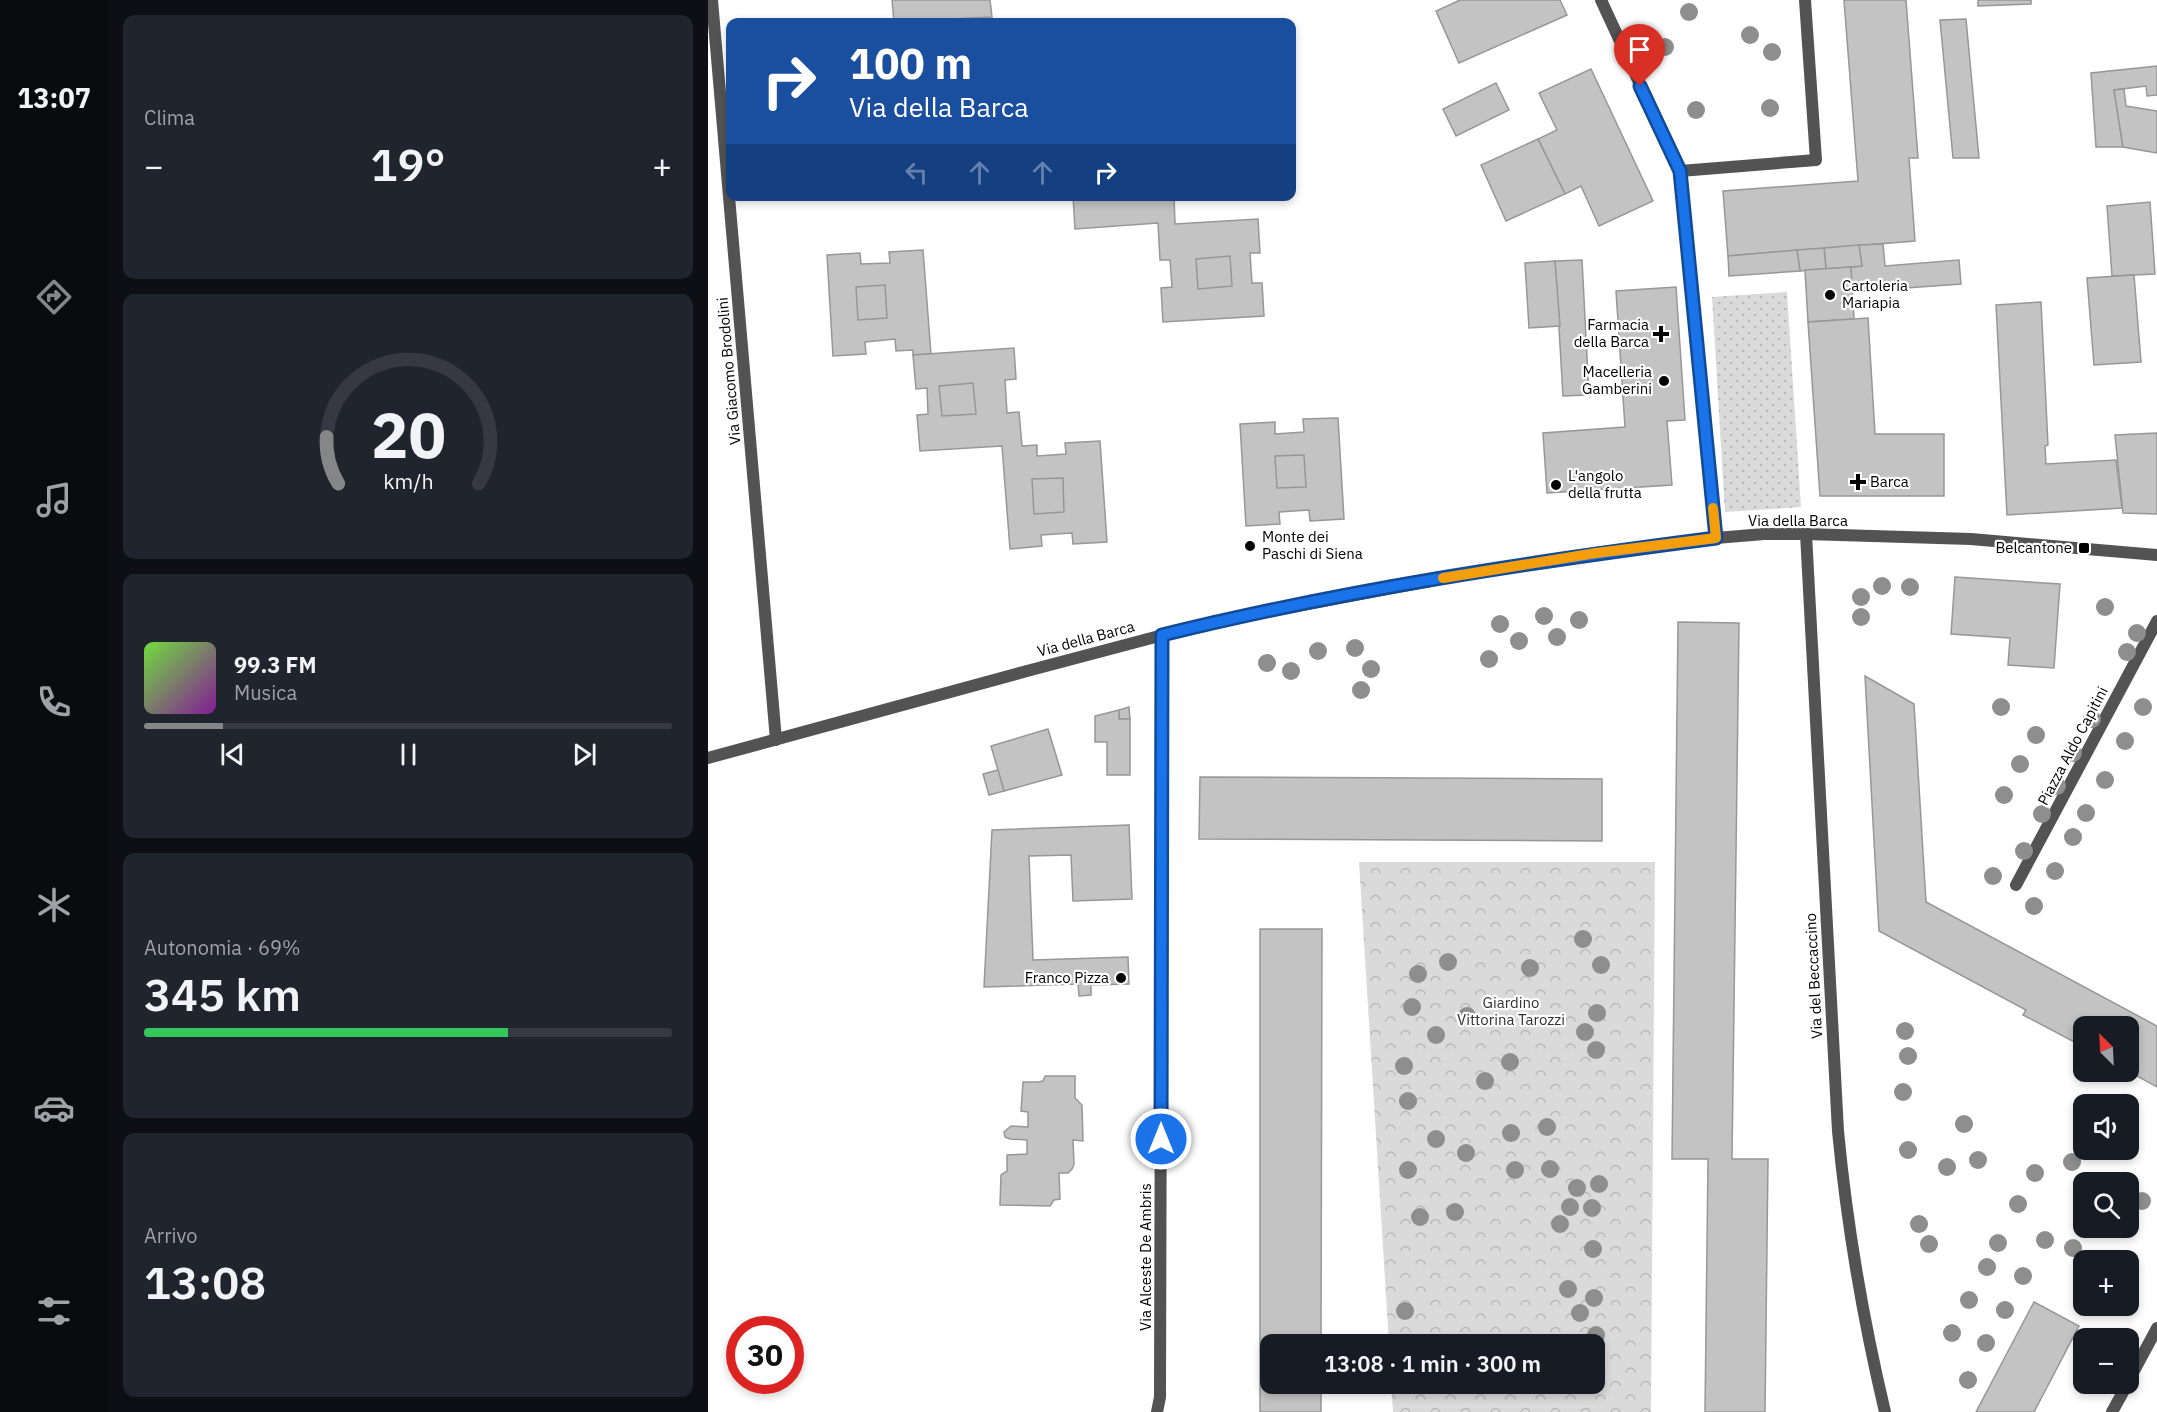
<!DOCTYPE html>
<html lang="it">
<head>
<meta charset="utf-8">
<style>
	:root { --surface:#171b24; --page:#20242c; --text:#f1f3f6; --muted:#9ea1a6; --line:#363941; --accent:#858687 }
	body { margin:0; font-family:"IBM Plex Sans",sans-serif; background:var(--page); color:var(--text); height:100vh; display:flex; flex-direction:column; font-size:22px; white-space:nowrap }
	* { box-sizing:border-box; margin:0 }
	p { font-size:20px; color:var(--muted) }
	.icon { flex:none; width:33px; height:33px; fill:none; stroke:currentColor; stroke-width:2; stroke-linecap:round; stroke-linejoin:round }
	.map { position:relative; flex:1; overflow:hidden }
	.panel { display:flex; flex-direction:column; gap:15px; padding:15px; background:#0d0f14; width:600px }
	.panel>* { flex:none }
	.hud { position:absolute; left:18px; top:18px; width:570px; height:183px; border-radius:12px; box-shadow:0 3px 9px #0003; background:#1a4fa0; color:#fff; overflow:hidden }
	.needle { width:39px; rotate:336deg }
	.buttons { position:absolute; left:1365px; top:1016px; display:grid; gap:12px }
	.buttons a { display:grid; place-items:center; width:66px; height:66px; border-radius:12px; background:var(--surface); box-shadow:0 3px 9px #0003; font-size:30px }
	.speed { position:absolute; left:18px; top:1316px; display:flex; gap:12px; font-size:30px; font-weight:700; text-align:center }
	.speed>* { display:grid; place-content:center; width:78px; height:78px; border-radius:50%; background:var(--surface); box-shadow:0 3px 9px #0003; line-height:1 }
	.speed .limit { border:9px solid #d22; background:#fff; color:#111 }
	.pin { position:absolute; display:grid; place-items:center; width:51px; height:51px; color:#fff; margin:-62px -26px; border-radius:50% 50% 50% 0; rotate:-45deg; box-shadow:0 0 6px #0007 }
	.pin .icon { rotate:45deg }
	.me { position:absolute; width:66px; margin:-33px; rotate:0deg; stroke-linejoin:round; filter:drop-shadow(0 0 4px #0008) }
	.turn { display:flex; align-items:center; gap:21px; height:126px; padding:0 24px; font-size:27px }
	.turn .icon { width:78px; height:78px; stroke-width:2.5 }
	.turn b { display:block; font-size:42px; line-height:51px }
	.lanes { display:flex; align-items:center; height:57px; padding:0 24px; background:#0003; justify-content:center; gap:30px; direction:ltr }
	.lanes .off { opacity:.35 }
	.big { font-size:45px; font-weight:600; line-height:1.1 }
	.panel .tile { flex:1; display:flex; flex-direction:column; justify-content:center; gap:9px; min-width:0; padding:0 21px; border-radius:12px; background:var(--page) }
	.panel .dial { align-items:center; gap:0 }
	.dial svg { height:156px; overflow:visible; fill:none; stroke:var(--line); stroke-width:7; stroke-linecap:round; text-anchor:middle }
	.dial text { fill:var(--text); stroke:none }
	.song { display:flex; align-items:center; gap:18px }
	.cover { width:72px; height:72px; border-radius:9px; background:linear-gradient(135deg,hsl(100 70% 55%),hsl(290 70% 35%)) }
	.played { height:6px; border-radius:3px; background:linear-gradient(90deg,var(--accent) 15%,var(--line) 15%) }
	.keys { display:flex; justify-content:space-around; direction:ltr }
	.heat { display:flex; justify-content:space-between; align-items:center; font-size:33px; direction:ltr }
	.charge { height:9px; border-radius:4px; background:linear-gradient(90deg,#34c759 69%,var(--line) 0) }
	.trip { position:absolute; left:552px; top:1334px; width:345px; height:60px; border-radius:12px; background:var(--surface); box-shadow:0 3px 9px #0003; font-weight:600; line-height:60px; text-align:center }
	main { display:flex; flex:1; min-height:0 }
	.menu { display:flex; flex-direction:column; width:108px; justify-content:space-around; align-items:center; background:#090b0e; color:var(--muted) }
	.menu .icon { width:42px; height:42px }
	.menu .current { color:var(--accent) }
	.menu b { font-size:27px; color:var(--text) }
	.map>svg:first-child { display:block }
</style>
</head>
<body>
<main>
<nav class="menu">
<b>13:07</b>
<svg class="icon current" aria-label="directions" viewBox="0 0 24 24"><path d="M12 3l9 9-9 9-9-9zM9 14v-3h6M13 9l2 2-2 2"/></svg>
<svg class="icon" aria-label="music" viewBox="0 0 24 24"><path d="M9 18V5l10-2v13"/><circle cx="6" cy="18" r="3"/><circle cx="16" cy="16" r="3"/></svg>
<svg class="icon" aria-label="phone" viewBox="0 0 24 24"><path d="M5 4h4l2 5-3 2q2 4 5 5l2-3 5 2v4C11 20 4 13 5 4z"/></svg>
<svg class="icon" aria-label="climate" viewBox="0 0 24 24"><path d="M12 3v18M4 7l16 10M4 17L20 7"/></svg>
<svg class="icon" aria-label="car" viewBox="0 0 24 24"><path d="M5 17H2v-5l4-1 3-4h7l3 4 3 1v5h-3M9 17h6M6 11h13"/><circle cx="7" cy="17" r="2"/><circle cx="17" cy="17" r="2"/></svg>
<svg class="icon" aria-label="filters" viewBox="0 0 24 24"><path d="M4 7h16M4 17h16"/><circle cx="9" cy="7" r="2"/><circle cx="15" cy="17" r="2"/></svg>
</nav>
<section class="panel">
<div class="tile"><p>Clima</p>
<div class="heat"><a>−</a><b class="big">19°</b><a>+</a></div>
</div>
<div class="tile dial"><svg viewBox="0 0 100 80">
<path d="M14 69A42 42 0 1 1 86 69"/>
<path d="M14 69A42 42 0 0 1 8 45" stroke="#858687"/>
<text x="50" y="56" font-size="32" font-weight="700">20</text>
<text x="50" y="72" font-size="11">km/h</text>
</svg></div>
<div class="tile">
<div class="song"><i class="cover"></i><div><b>99.3 FM</b><p>Musica</p></div></div>
<div class="played"></div>
<div class="keys"><svg class="icon" aria-label="previous" viewBox="0 0 24 24"><path d="M18 5L8 12l10 7zM5 5v14"/></svg><svg class="icon" aria-label="pause" viewBox="0 0 24 24"><path d="M8 5v14M16 5v14"/></svg><svg class="icon" aria-label="next" viewBox="0 0 24 24"><path d="M6 5l10 7-10 7zM19 5v14"/></svg></div>
</div>
<div class="tile"><p>Autonomia · 69%</p><b class="big">345 km</b><div class="charge"></div></div>
<div class="tile"><p>Arrivo</p><b class="big">13:08</b></div>
</section>
<div class="map">
<svg width="1449" height="1412" viewBox="0 0 1449 1412">
	<defs>
		<pattern id="grass-dots" width="8" height="8" patternUnits="userSpaceOnUse" patternTransform="scale(1.5)"><rect width="8" height="8" fill="#dadada"/><path d="M2 2h.1M6 6h.1" fill="none" stroke="#b9b9b9" stroke-width="1.8" stroke-linecap="round"/></pattern>
		<pattern id="park-crowns" width="20" height="18" patternUnits="userSpaceOnUse" patternTransform="scale(1.5)"><rect width="20" height="18" fill="#dadada"/><path d="M2 6a3 3 0 1 1 6 0M12 15a3 3 0 1 1 6 0" fill="none" stroke="#b9b9b9"/></pattern>
	</defs>
	<rect width="100%" height="100%" fill="#fff"/>
	<polygon fill="url(#grass-dots)" points="1079,292 1093,507 1017,512 1004,297"/>
	<polygon fill="url(#park-crowns)" points="651,862 947,862 943,1412 685,1412 683,1383 886,1383 886,1344 681,1344"/>
	<g fill="#c3c3c3" stroke="#979797" stroke-width="1.5">
		<polygon points="184,0 282,0 284,17 186,22"/>
		<polygon points="752,0 852,0 859,15 751,63 728,11"/>
		<polygon points="1136,0 1198,0 1210,158 1201,158 1207,241 1020,256 1015,191 1150,181"/>
		<polygon points="1270,0 1323,0 1323,4 1270,6"/>
		<polygon points="1258,19 1271,158 1245,158 1232,20"/>
		<polygon points="1449,66 1449,95 1439,96 1438,86 1406,90 1415,147 1388,147 1383,73"/>
		<polygon points="883,69 945,201 891,226 873,186 857,194 830,139 849,130 831,93"/>
		<polygon points="788,83 801,110 748,136 735,109"/>
		<polygon points="1416,89 1418,106 1449,111 1449,153 1415,147 1406,90"/>
		<polygon points="830,139 857,194 798,221 773,165"/>
		<polygon points="365,196 466,196 467,224 550,219 552,253 542,253 544,283 554,283 556,316 455,322 453,288 464,287 462,260 452,260 450,223 367,229"/>
		<polygon points="1442,202 1447,274 1404,276 1399,206"/>
		<polygon points="1175,244 1177,266 1251,260 1253,284 1143,292 1143,267 1154,266 1151,245"/>
		<polygon points="1151,245 1154,266 1118,269 1116,248"/>
		<polygon points="1116,248 1118,269 1092,271 1089,250"/>
		<polygon points="215,250 223,354 205,355 205,350 188,351 187,339 157,342 158,354 125,356 119,255 152,253 153,264 182,263 181,252"/>
		<polygon points="1089,250 1092,271 1021,276 1020,256"/>
		<polygon points="522,256 524,286 490,289 488,259"/>
		<polygon points="874,260 881,395 855,396 847,261"/>
		<polygon points="847,261 852,326 821,328 817,263"/>
		<polygon points="1143,267 1146,319 1100,322 1097,270"/>
		<polygon points="1426,275 1433,362 1386,365 1379,278"/>
		<polygon points="177,285 179,318 150,320 148,287"/>
		<polygon points="968,287 977,420 959,421 964,485 839,493 835,433 917,427 908,291"/>
		<polygon points="1333,302 1340,445 1337,446 1338,464 1408,460 1414,508 1299,515 1288,305"/>
		<polygon points="1160,318 1167,434 1236,434 1236,496 1112,496 1100,322"/>
		<polygon points="306,348 308,379 297,380 299,413 311,412 314,446 329,445 329,456 358,454 357,443 392,441 399,542 365,544 364,533 333,535 334,546 302,549 294,446 212,451 209,415 220,414 219,388 208,389 205,355"/>
		<polygon points="265,383 268,414 234,416 231,386"/>
		<polygon points="630,418 636,519 602,521 601,510 571,512 572,524 538,526 532,424 567,422 567,434 596,432 595,419"/>
		<polygon points="1449,433 1449,514 1415,513 1407,435"/>
		<polygon points="596,455 598,487 569,488 567,456"/>
		<polygon points="355,478 356,512 326,514 324,479"/>
		<polygon points="1247,577 1352,584 1346,668 1300,665 1302,638 1243,634"/>
		<polygon points="970,622 1031,623 1024,1159 1060,1159 1057,1412 997,1412 1000,1159 964,1159"/>
		<polygon points="1157,676 1206,704 1218,902 1449,1026 1449,1087 1420,1071 1420,1026 1376,1026 1376,1047 1315,1015 1318,1010 1171,931"/>
		<polygon points="421,707 422,719 411,719 411,710"/>
		<polygon points="411,710 411,719 422,719 422,775 399,775 399,742 387,742 387,716"/>
		<polygon points="340,729 354,775 296,791 283,746"/>
		<polygon points="290,770 296,791 281,795 275,774"/>
		<polygon points="492,777 894,779 894,841 491,839"/>
		<polygon points="421,825 424,899 365,901 363,855 321,856 325,960 420,957 421,984 383,985 383,995 371,996 370,984 276,987 284,830"/>
		<polygon points="552,929 614,929 613,1344 562,1344 562,1383 613,1383 613,1412 552,1412"/>
		<polygon points="337,1076 367,1076 367,1098 374,1105 375,1141 365,1140 366,1164 364,1169 360,1173 351,1173 352,1199 346,1200 342,1206 292,1205 293,1175 299,1171 299,1155 319,1154 319,1140 302,1139 297,1137 296,1132 303,1126 320,1127 320,1112 313,1111 315,1082 330,1082 335,1081"/>
		<polygon points="1326,1302 1371,1326 1326,1412 1268,1412"/>
	</g>
	<g fill="none" stroke-linecap="round" stroke-linejoin="round">
		<g stroke="#535353" stroke-width="12">
			<polyline points="4,0 68,740"/>
			<polyline points="893,0 972,171 1008,538"/>
			<polyline points="972,171 1108,160 1097,0"/>
			<path d="M1098,534L1130,1131C1139,1226 1155,1319 1177,1412"/>
			<polyline points="1308,885 1449,621"/>
			<polyline points="1420,1382 1449,1328"/>
			<polyline points="449,1412 452,1397 454,635"/>
			<polyline points="1404,1412 1420,1383"/>
		</g>
		<polyline stroke="#535353" stroke-width="12" points="0,758 319,671 504,622 774,571 888,553 1008,538 1056,534 1098,534 1263,539 1449,555"/>
	</g>
	<g fill="#8e8e8e">
		<circle cx="981" cy="12" r="9"/>
		<circle cx="1042" cy="35" r="9"/>
		<circle cx="957" cy="47" r="9"/>
		<circle cx="1064" cy="52" r="9"/>
		<circle cx="1062" cy="108" r="9"/>
		<circle cx="988" cy="110" r="9"/>
		<circle cx="1174" cy="586" r="9"/>
		<circle cx="1202" cy="587" r="9"/>
		<circle cx="1153" cy="597" r="9"/>
		<circle cx="1397" cy="607" r="9"/>
		<circle cx="836" cy="616" r="9"/>
		<circle cx="1153" cy="617" r="9"/>
		<circle cx="871" cy="620" r="9"/>
		<circle cx="792" cy="624" r="9"/>
		<circle cx="1429" cy="633" r="9"/>
		<circle cx="849" cy="637" r="9"/>
		<circle cx="811" cy="641" r="9"/>
		<circle cx="647" cy="648" r="9"/>
		<circle cx="610" cy="651" r="9"/>
		<circle cx="1419" cy="652" r="9"/>
		<circle cx="781" cy="659" r="9"/>
		<circle cx="559" cy="663" r="9"/>
		<circle cx="663" cy="669" r="9"/>
		<circle cx="583" cy="671" r="9"/>
		<circle cx="653" cy="690" r="9"/>
		<circle cx="1293" cy="707" r="9"/>
		<circle cx="1435" cy="707" r="9"/>
		<circle cx="1384" cy="719" r="9"/>
		<circle cx="1328" cy="735" r="9"/>
		<circle cx="1417" cy="741" r="9"/>
		<circle cx="1365" cy="753" r="9"/>
		<circle cx="1312" cy="764" r="9"/>
		<circle cx="1397" cy="780" r="9"/>
		<circle cx="1349" cy="786" r="9"/>
		<circle cx="1296" cy="795" r="9"/>
		<circle cx="1378" cy="813" r="9"/>
		<circle cx="1334" cy="814" r="9"/>
		<circle cx="1365" cy="837" r="9"/>
		<circle cx="1316" cy="851" r="9"/>
		<circle cx="1347" cy="871" r="9"/>
		<circle cx="1285" cy="876" r="9"/>
		<circle cx="1326" cy="906" r="9"/>
		<circle cx="875" cy="939" r="9"/>
		<circle cx="740" cy="962" r="9"/>
		<circle cx="893" cy="965" r="9"/>
		<circle cx="822" cy="968" r="9"/>
		<circle cx="710" cy="974" r="9"/>
		<circle cx="704" cy="1007" r="9"/>
		<circle cx="889" cy="1013" r="9"/>
		<circle cx="759" cy="1016" r="9"/>
		<circle cx="1197" cy="1031" r="9"/>
		<circle cx="877" cy="1032" r="9"/>
		<circle cx="728" cy="1035" r="9"/>
		<circle cx="888" cy="1050" r="9"/>
		<circle cx="1200" cy="1056" r="9"/>
		<circle cx="802" cy="1062" r="9"/>
		<circle cx="696" cy="1066" r="9"/>
		<circle cx="777" cy="1081" r="9"/>
		<circle cx="1195" cy="1092" r="9"/>
		<circle cx="700" cy="1101" r="9"/>
		<circle cx="1256" cy="1124" r="9"/>
		<circle cx="839" cy="1127" r="9"/>
		<circle cx="803" cy="1133" r="9"/>
		<circle cx="728" cy="1139" r="9"/>
		<circle cx="1200" cy="1150" r="9"/>
		<circle cx="758" cy="1153" r="9"/>
		<circle cx="1270" cy="1160" r="9"/>
		<circle cx="1364" cy="1162" r="9"/>
		<circle cx="1239" cy="1167" r="9"/>
		<circle cx="842" cy="1169" r="9"/>
		<circle cx="700" cy="1170" r="9"/>
		<circle cx="807" cy="1170" r="9"/>
		<circle cx="1327" cy="1173" r="9"/>
		<circle cx="891" cy="1184" r="9"/>
		<circle cx="869" cy="1188" r="9"/>
		<circle cx="1434" cy="1201" r="9"/>
		<circle cx="1310" cy="1204" r="9"/>
		<circle cx="862" cy="1207" r="9"/>
		<circle cx="884" cy="1208" r="9"/>
		<circle cx="747" cy="1212" r="9"/>
		<circle cx="712" cy="1217" r="9"/>
		<circle cx="852" cy="1224" r="9"/>
		<circle cx="1211" cy="1224" r="9"/>
		<circle cx="1337" cy="1240" r="9"/>
		<circle cx="1290" cy="1243" r="9"/>
		<circle cx="1221" cy="1244" r="9"/>
		<circle cx="1365" cy="1248" r="9"/>
		<circle cx="885" cy="1249" r="9"/>
		<circle cx="1279" cy="1267" r="9"/>
		<circle cx="1315" cy="1276" r="9"/>
		<circle cx="860" cy="1289" r="9"/>
		<circle cx="886" cy="1298" r="9"/>
		<circle cx="1261" cy="1300" r="9"/>
		<circle cx="1297" cy="1310" r="9"/>
		<circle cx="697" cy="1311" r="9"/>
		<circle cx="872" cy="1313" r="9"/>
		<circle cx="1244" cy="1333" r="9"/>
		<circle cx="888" cy="1335" r="9"/>
		<circle cx="1278" cy="1343" r="9"/>
		<circle cx="1260" cy="1380" r="9"/>
	</g>
	<g fill="none" stroke-linecap="round" stroke-linejoin="round">
		<defs>
			<path id="route" d="M453,1139L454,635C636,590 822,562 1008,538L972,171L932,86"/>
		</defs>
		<use href="#route" stroke="#114b97" stroke-width="15"/>
		<use href="#route" stroke="#1a73e8" stroke-width="10"/>
		<polyline stroke="#f59e0b" stroke-width="10" points="735,578 888,553 1008,538 1005,508"/>
	</g>
	<g fill="#000" stroke="#fff" stroke-width="2">
		<circle cx="1122" cy="295" r="6"/>
		<path d="M950 325h6v6h6v6h-6v6h-6v-6h-6v-6h6z"/>
		<circle cx="956" cy="381" r="6"/>
		<path d="M1147 473h6v6h6v6h-6v6h-6v-6h-6v-6h6z"/>
		<circle cx="848" cy="485" r="6"/>
		<circle cx="542" cy="546" r="6"/>
		<rect x="1370" y="542" width="12" height="12" rx="3"/>
		<circle cx="413" cy="978" r="6"/>
	</g>
	<g text-anchor="middle" stroke-width="4.5" stroke-linejoin="round" paint-order="stroke">
		<g font-size="15" fill="#000" stroke="#fff" text-anchor="start">
			<text x="1134" y="291">Cartoleria<tspan x="1134" dy="17">Mariapia</tspan></text>
			<text x="941" y="330" text-anchor="end">Farmacia<tspan x="941" dy="17">della Barca</tspan></text>
			<text x="944" y="377" text-anchor="end">Macelleria<tspan x="944" dy="17">Gamberini</tspan></text>
			<text x="860" y="481">L'angolo<tspan x="860" dy="17">della frutta</tspan></text>
			<text x="1162" y="487">Barca</text>
			<text x="554" y="542">Monte dei<tspan x="554" dy="17">Paschi di Siena</tspan></text>
			<text x="1364" y="553" text-anchor="end">Belcantone</text>
			<text x="401" y="983" text-anchor="end">Franco Pizza</text>
		</g>
		<g font-size="15" fill="#000" stroke="#fff">
			<text transform="translate(21 371) rotate(-95)" y="5">Via Giacomo Brodolini</text>
			<text x="1090" y="526">Via della Barca</text>
			<text transform="translate(378 639) rotate(-15)" y="5">Via della Barca</text>
			<text transform="translate(1365 746) rotate(-62)" y="5">Piazza Aldo Capitini</text>
			<text transform="translate(1106 976) rotate(-93)" y="5">Via del Beccaccino</text>
			<text transform="translate(438 1257) rotate(-90)" y="5">Via Alceste De Ambris</text>
		</g>
		<g font-size="15" fill="#313131" stroke="#fff">
			<text x="803" y="1008">Giardino<tspan x="803" dy="17">Vittorina Tarozzi</tspan></text>
		</g>
	</g>
</svg>
<div class="buttons">
<a><svg class="needle" viewBox="-14 -14 28 28"><path d="M0-13l5 13h-10z" fill="#e53935"/><path d="M0 13l5-13h-10z" fill="#9ea1a6"/></svg></a>
<a><svg class="icon" aria-label="sound" viewBox="0 0 24 24"><path d="M4 9h4l5-4v14l-5-4H4zM17 9q2 3 0 6"/></svg></a>
<a><svg class="icon" aria-label="search" viewBox="0 0 24 24"><circle cx="10" cy="10" r="6"/><path d="M15 15l6 6"/></svg></a>
<a>+</a>
<a>−</a>
</div>
<div class="speed"><div class="limit">30</div></div>
<div class="pin" style="left:932px;top:86px;background:#d93025"><svg class="icon" aria-label="arrive" viewBox="0 0 24 24"><path d="M6 21V4h12l-3 4 3 4H6"/></svg></div>
<svg class="me" style="left:453px;top:1139px" viewBox="-20 -20 40 40"><circle r="17" fill="#1a73e8" stroke="#fff" stroke-width="3"/><path d="M0-11L8 9 0 5-8 9z" fill="#fff"/></svg>
<div class="trip">13:08 · 1 min · 300 m</div>
<div class="hud">
<div class="turn"><svg class="icon" aria-label="right" viewBox="0 0 24 24"><path d="M7 20v-9h11M14 6l5 5-5 5"/></svg><div><b>100 m</b>Via della Barca</div></div>
<div class="lanes"><svg class="icon off" aria-label="left" viewBox="0 0 24 24"><path d="M17 20v-9H6M10 6l-5 5 5 5"/></svg><svg class="icon off" aria-label="ahead" viewBox="0 0 24 24"><path d="M12 20V5M6 11l6-6 6 6"/></svg><svg class="icon off" aria-label="ahead" viewBox="0 0 24 24"><path d="M12 20V5M6 11l6-6 6 6"/></svg><svg class="icon" aria-label="right" viewBox="0 0 24 24"><path d="M7 20v-9h11M14 6l5 5-5 5"/></svg></div>
</div>
</div>
</main>
</body>
</html>
